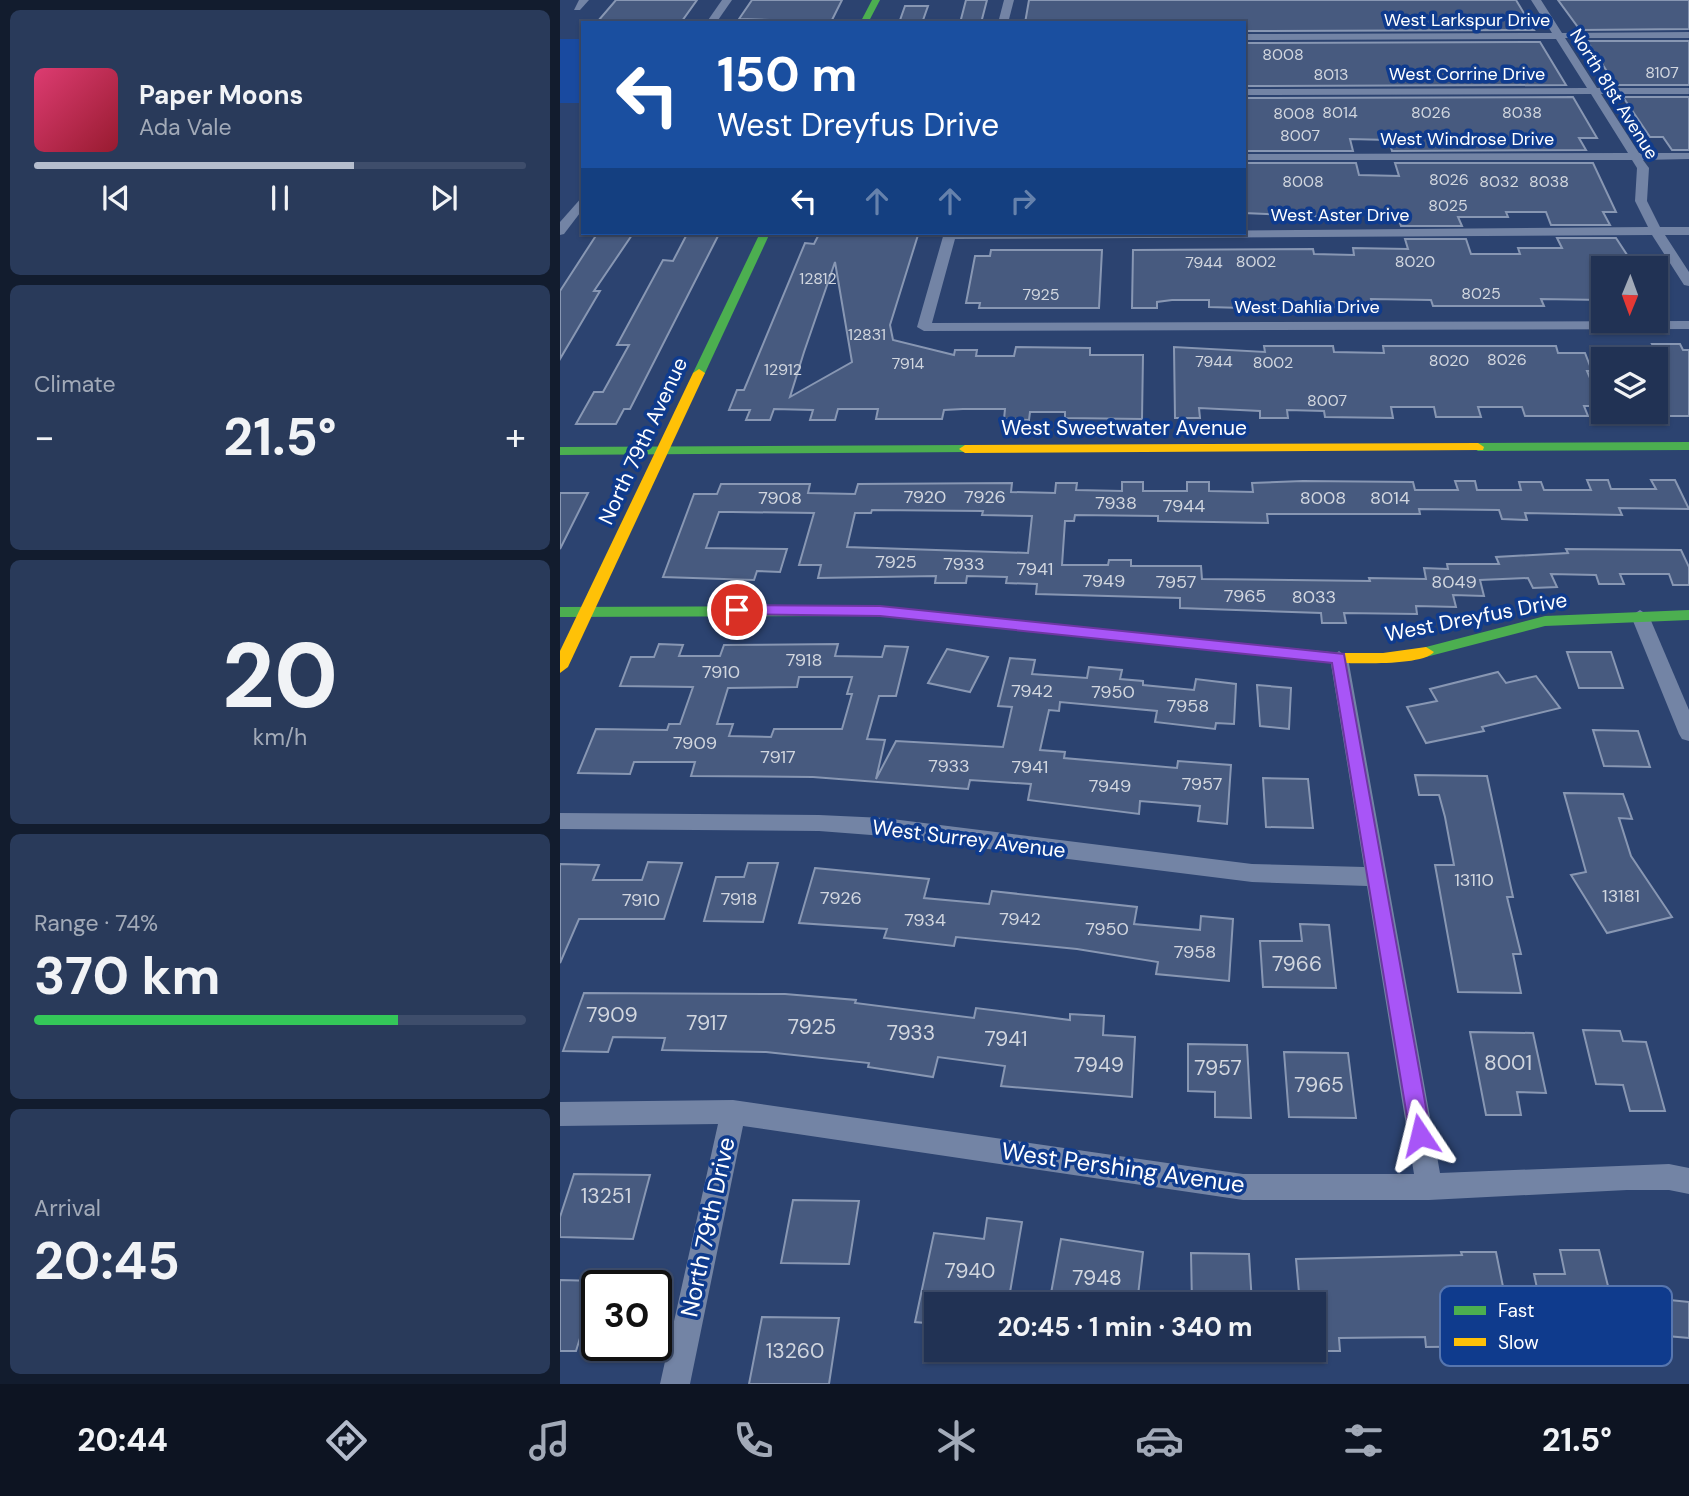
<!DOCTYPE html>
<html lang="en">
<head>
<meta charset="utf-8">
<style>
	:root { --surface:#213254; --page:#293a5a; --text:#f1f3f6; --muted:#a2aab8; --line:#3e4d6b; --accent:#b5bdcd }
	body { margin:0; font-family:"DM Sans",sans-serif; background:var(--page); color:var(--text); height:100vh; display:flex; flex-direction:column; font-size:26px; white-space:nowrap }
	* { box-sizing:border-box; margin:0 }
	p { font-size:23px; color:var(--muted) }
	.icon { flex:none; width:38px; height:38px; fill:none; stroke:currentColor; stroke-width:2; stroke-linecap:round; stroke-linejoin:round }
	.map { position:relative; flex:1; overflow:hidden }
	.sheet { display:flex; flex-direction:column; gap:10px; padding:10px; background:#121c2e; width:560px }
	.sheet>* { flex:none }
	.hud { position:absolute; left:21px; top:21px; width:665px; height:214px; border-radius:0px; box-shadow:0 2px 5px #0004,0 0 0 2px var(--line); background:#1a4fa0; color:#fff; overflow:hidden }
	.needle { width:46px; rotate:181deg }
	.fabs { position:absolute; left:1031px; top:256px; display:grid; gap:14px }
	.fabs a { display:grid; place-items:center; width:77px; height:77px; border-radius:0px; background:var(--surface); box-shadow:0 2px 5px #0004,0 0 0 2px var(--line); font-size:35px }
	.speed { position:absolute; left:21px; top:1270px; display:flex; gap:14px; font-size:35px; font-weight:700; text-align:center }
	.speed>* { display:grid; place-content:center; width:91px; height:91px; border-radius:50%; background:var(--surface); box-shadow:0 2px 5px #0004,0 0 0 2px var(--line); line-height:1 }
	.speed .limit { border:4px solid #111; border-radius:10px; background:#fff; color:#111 }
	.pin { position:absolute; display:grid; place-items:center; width:60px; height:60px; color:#fff; margin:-30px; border:4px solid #fff; border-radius:50%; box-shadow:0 2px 7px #0007 }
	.me { position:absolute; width:77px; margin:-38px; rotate:350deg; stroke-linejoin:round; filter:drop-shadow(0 0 5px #0008) }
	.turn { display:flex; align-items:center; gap:24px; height:147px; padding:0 21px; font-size:32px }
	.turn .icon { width:91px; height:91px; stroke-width:2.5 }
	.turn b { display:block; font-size:49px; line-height:60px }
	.lanes { display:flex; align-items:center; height:66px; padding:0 21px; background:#0003; justify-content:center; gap:35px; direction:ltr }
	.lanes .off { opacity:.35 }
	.big { font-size:52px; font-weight:700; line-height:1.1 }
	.sheet .widget { flex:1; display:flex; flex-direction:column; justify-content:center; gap:10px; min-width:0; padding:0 24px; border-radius:10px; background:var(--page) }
	.sheet .dial { align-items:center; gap:0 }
	.dial b { font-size:91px; line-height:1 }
	.song { display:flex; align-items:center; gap:21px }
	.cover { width:84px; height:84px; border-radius:10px; background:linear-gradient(135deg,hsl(340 70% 55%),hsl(350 70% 35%)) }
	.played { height:7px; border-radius:4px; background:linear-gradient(90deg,var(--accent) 65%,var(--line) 65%) }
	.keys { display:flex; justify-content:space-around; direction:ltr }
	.heat { display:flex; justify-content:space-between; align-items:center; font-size:38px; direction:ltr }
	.charge { height:10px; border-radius:5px; background:linear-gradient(90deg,#34c759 74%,var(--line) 0) }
	.trip { position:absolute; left:364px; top:1292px; width:402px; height:70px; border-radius:0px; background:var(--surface); box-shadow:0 2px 5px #0004,0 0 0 2px var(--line); font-weight:700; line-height:70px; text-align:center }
	.tab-bar { display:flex; height:112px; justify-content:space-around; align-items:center; background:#0d1422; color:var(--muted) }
	.tab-bar .icon { width:49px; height:49px }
	.tab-bar .active { color:var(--accent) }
	.tab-bar b { font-size:32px; color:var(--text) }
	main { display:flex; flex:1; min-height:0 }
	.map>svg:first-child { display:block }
</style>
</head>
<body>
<main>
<section class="sheet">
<div class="widget">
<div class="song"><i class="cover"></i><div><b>Paper Moons</b><p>Ada Vale</p></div></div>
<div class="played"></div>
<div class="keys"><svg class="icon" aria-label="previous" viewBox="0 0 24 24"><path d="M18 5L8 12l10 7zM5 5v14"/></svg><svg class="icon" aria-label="pause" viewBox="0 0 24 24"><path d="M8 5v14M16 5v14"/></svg><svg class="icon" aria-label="next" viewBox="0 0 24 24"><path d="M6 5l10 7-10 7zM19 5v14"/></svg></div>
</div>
<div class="widget"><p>Climate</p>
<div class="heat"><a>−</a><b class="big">21.5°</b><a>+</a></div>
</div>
<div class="widget dial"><b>20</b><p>km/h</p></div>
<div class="widget"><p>Range · 74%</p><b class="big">370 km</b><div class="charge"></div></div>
<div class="widget"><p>Arrival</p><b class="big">20:45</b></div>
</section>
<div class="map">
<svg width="1129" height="1384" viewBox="0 0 1129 1384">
	<rect width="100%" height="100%" fill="#2c4370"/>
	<rect fill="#194aa0" x="0" y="39" width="23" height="64"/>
	<g fill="#475a7f" stroke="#8897b3" stroke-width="2" fill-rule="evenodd">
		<polygon points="56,0 137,0 122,21 38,21"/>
		<polygon points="192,0 282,0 271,22 179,19"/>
		<polygon points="406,0 427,0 421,23 400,23"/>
		<polygon points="469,0 956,0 974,30 684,31 684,23 465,23"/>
		<polygon points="998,0 1129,0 1129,29 1020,30"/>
		<polygon points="345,6 368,6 362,23 339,23"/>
		<polygon points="1027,41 1129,41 1129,85 1056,85"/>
		<polygon points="980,42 1006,85 684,86 684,43"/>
		<polygon points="1013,97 1037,138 1019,138 1026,150 832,151 829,140 790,139 793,151 684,151 684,98"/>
		<polygon points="1063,97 1129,97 1129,150 1112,150 1103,137 1090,137"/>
		<polygon points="684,163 796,163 799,175 839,176 835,163 1033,163 1056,212 1043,212 1050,225 991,225 986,212 946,212 948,217 898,217 902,226 841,226 836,213 792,213 794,218 684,213"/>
		<polygon points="37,234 72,235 34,291 40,291 0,359 0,291"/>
		<polygon points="127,234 159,234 70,409 64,409 56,424 16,424 34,392 43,392 69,345 57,345 103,260 113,261"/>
		<path d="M322,235H358L330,325L333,340L394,355L395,350H417L416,356H454L456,347L530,348V355H583L582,419L505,418V412H470L469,420L444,419L445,409H403L384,410L382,419H316L318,409H278L275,420H250L253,410L214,409L210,420H186L190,410H169L177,390H184L245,243L254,244L258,236ZM275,262L292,362L230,397L244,352Z"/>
		<polygon points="997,238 1056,238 1075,267 1043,267 1043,300 981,299 984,306 873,306 871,300 811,299 813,307 683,308 649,307 649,300 612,300 597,302 597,308 572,308 573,250 753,249 754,254 794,255 793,248 848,249 845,239 906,239 911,254 960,254 958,248 1002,248"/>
		<polygon points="431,250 542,250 539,308 419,308 420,303 406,303 415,256 430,256"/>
		<polygon points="1092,344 1120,344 1123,350 1129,350 1129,416 1096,416 1096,351"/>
		<polygon points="704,346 773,346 774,352 824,353 823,346 996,346 998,353 1025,353 1032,371 1027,371 1042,406 1024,406 1028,416 965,416 962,407 918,407 921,417 876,417 874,407 831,407 833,418 765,417 764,411 727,410 728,418 700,418 700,411 639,408 640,418 615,418 614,347 705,352"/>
		<path d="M1027,480H1048L1051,489H1096L1091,480H1115L1129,509L1059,508L1062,515L965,513L967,520L942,519L939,510L859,509L860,514H707L708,523L598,521V516L515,515L514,521H505L502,565H548L549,560H571V566H641L642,579L810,581L809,578L866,579L864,568L888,569L887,564H939L936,557L1008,553L1006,549L1121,550L1129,567V585H1113L1109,574H1060L1064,584H1039L1036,575L991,574L997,587L973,588L968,578L920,580L924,596L893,595L896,607L856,606L857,614L784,613L786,623H762L761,613L620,608V598L476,594L477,584L446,583L447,577L407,576L406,583H375L376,576L258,578L261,565H239L254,513L172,512H159L146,548L227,549L220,572L197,571L194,580L103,577L134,494H157L161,484H250L248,493L295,494L298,484L452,483L451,492L495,493L496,483H517L516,490L562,491V482H583V491H627V482H649V491L693,492L692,483L743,481L853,482L855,490H898L895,481H915L917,490H961L959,482H981L984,490H1031ZM312,510L423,511L422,515L472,516L468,553L287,547L295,513H311Z"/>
		<polygon points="0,493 28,493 0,549"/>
		<path d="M99,644L123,645L119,656H160L164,645L278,644L275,656L322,657L325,646L348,647L336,696H319L307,739L325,740L316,779L336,741L443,747L452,707L438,706L450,658L475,660L472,674L527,678L529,667L562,670L560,679L583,681V685L634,690L636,679L676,684L674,724L656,723L655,729L595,722L597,711L500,702L499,711L489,710L480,750L505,752L504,758L617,768L618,761L671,765L667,824L638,821L640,806L580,801L579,814L468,800L471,784L410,780L408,789L253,777L131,776L135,762H74L70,774L18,773L36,729L107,730L109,724H120L133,687L60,686L71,657H94ZM239,677H292L287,694H292L282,729H214L211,737L169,736L173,724H157L168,688L237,687Z"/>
		<polygon points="387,649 428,657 410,692 368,683"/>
		<polygon points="1007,652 1051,652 1063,688 1019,688"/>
		<polygon points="938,672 946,683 976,676 1000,708 922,727 924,731 866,743 847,707 877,701 870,689"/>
		<polygon points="697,685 731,688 729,729 700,726"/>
		<polygon points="1033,730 1078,731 1090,767 1044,766"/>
		<polygon points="855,775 927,776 953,897 947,897 961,954 953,954 961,993 898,992 875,865 894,865 885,817 879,795 859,795"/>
		<polygon points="703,778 748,779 753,828 706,827"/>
		<polygon points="1004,793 1063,794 1072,819 1059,818 1071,856 1112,917 1047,933 1011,875 1026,872"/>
		<polygon points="88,862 122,863 104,919 19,919 0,963 0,864 39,865 33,880 82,880"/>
		<polygon points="188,863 218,863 203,922 144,921 156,877 184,877"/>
		<polygon points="255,868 369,879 364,898 429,904 432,891 577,907 574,924 640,930 641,916 673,919 669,981 596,974 598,962 517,949 396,937 394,946 324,938 327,929 239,923"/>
		<polygon points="740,924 769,925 776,988 703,987 700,941 742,941"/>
		<polygon points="24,993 225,994 296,1000 295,1003 414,1018 416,1008 510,1020 510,1014 544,1016 543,1035 575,1037 572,1097 441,1086 445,1066 378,1057 373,1077 308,1067 309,1063 206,1052 102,1050 105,1038 53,1037 48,1052 3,1051"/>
		<polygon points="1023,1030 1060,1031 1063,1041 1086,1042 1105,1111 1070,1111 1063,1085 1036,1084"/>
		<polygon points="910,1032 973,1033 986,1093 957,1092 961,1115 926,1115"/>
		<polygon points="628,1044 687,1045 691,1118 655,1117 655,1092 628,1091"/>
		<polygon points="724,1052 788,1053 796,1118 729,1117"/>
		<polygon points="14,1174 90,1175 73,1239 0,1237 0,1217"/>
		<polygon points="233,1200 299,1201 289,1264 221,1263"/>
		<polygon points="427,1218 462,1222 448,1304 376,1304 376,1324 355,1322 374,1233 424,1239"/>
		<polygon points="501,1239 583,1252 577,1304 489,1304"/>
		<polygon points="1000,1250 1039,1250 1065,1354 991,1354 974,1274 1005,1274"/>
		<polygon points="901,1252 936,1252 955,1346 866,1347 865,1337 779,1338 780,1351 754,1351 754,1304 740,1304 736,1259 902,1255"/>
		<polygon points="631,1253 689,1254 692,1304 632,1304"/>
		<polygon points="0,1280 37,1281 37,1309 29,1309 16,1351 0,1351"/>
		<polygon points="1100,1299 1129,1302 1129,1338 1107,1336"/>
		<polygon points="202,1317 279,1318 269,1384 189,1384"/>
	</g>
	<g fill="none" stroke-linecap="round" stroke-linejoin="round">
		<g fill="#7384a5" fill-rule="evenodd">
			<polygon points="19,0 29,0 20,10 14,10"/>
			<polygon points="162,0 172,0 156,23 146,23"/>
			<polygon points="444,0 454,0 448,23 438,23"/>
			<polygon points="971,0 981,0 1002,33 1129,32 1129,38 1005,38 1037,88 1129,88 1129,94 1041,94 1079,153 1129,153 1129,159 1083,160 1089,168 1087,201 1100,227 1129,227 1129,235 1105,235 1129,272 1129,286 1124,285 1092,235 395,239 372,323 1129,321 1129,329 364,331 357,327 384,233 1088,227 1075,201 1077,168 1072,160 684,160 684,154 1068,153 1031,94 684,95 684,89 1027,88 996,39 684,40 684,34 992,33"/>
			<polygon points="23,196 23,209 4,234 0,235 0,222"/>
			<polygon points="1080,610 1089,616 1129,710 1129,741 1122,739 1119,734 1071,616"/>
			<polygon points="779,651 788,658 880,1173 1109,1164 1129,1168 1129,1194 1109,1190 1067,1190 869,1200 683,1200 183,1126 130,1384 100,1384 158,1124 0,1126 0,1102 173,1100 683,1174 854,1174 807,886 692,882 324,836 259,831 0,829 0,813 259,815 324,818 692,864 804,867 770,658"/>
		</g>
		<g fill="#4caf50" fill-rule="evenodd">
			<polygon points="312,0 320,0 308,23 300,23"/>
			<polygon points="200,233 210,233 145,373 143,376 135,376 133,373"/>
			<polygon points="1129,442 1129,450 918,451 912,447 918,443"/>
			<polygon points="405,445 410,446 410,452 0,455 0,447"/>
			<polygon points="320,606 502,625 510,630 502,635 320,616 0,617 0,607"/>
			<polygon points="1129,610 1129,620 985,626 866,657 858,652 866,647 985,616"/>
		</g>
		<g fill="#ffc107" fill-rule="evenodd">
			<polygon points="139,369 145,373 8,667 0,673 0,651 133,373"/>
			<polygon points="918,443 924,447 923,450 405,453 399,449 405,445"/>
			<path d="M502,625L779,653H823L866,647L874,652C862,666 799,663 779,663L497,634L494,630L497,626Z"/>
		</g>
	</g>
	<polygon fill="#a855f7" stroke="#6d37a1" stroke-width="2" points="177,605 320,606 784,654 871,1135 868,1142 860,1145 853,1142 850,1135 772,663 320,616 172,614 172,607"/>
	<g text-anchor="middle" stroke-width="7" stroke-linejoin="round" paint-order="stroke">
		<g font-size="16" fill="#d1d6df">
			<text x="723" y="60">8008</text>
			<text x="1102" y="78">8107</text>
			<text x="771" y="80">8013</text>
			<text x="780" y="118">8014</text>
			<text x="871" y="118">8026</text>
			<text x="962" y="118">8038</text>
			<text x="734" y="119">8008</text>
			<text x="740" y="141">8007</text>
			<text x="889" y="185">8026</text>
			<text x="743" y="187">8008</text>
			<text x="939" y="187">8032</text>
			<text x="989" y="187">8038</text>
			<text x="888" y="211">8025</text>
			<text x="696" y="267">8002</text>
			<text x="855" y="267">8020</text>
			<text x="644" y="268">7944</text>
			<text x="258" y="284">12812</text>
			<text x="921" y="299">8025</text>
			<text x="481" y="300">7925</text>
			<text x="307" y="340">12831</text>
			<text x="947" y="365">8026</text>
			<text x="889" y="366">8020</text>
			<text x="654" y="367">7944</text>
			<text x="713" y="368">8002</text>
			<text x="348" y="369">7914</text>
			<text x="223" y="375">12912</text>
			<text x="767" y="406">8007</text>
		</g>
		<g font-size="18" fill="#fff" stroke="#0f3b8d">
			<text x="907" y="26">West Larkspur Drive</text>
			<text x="907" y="80">West Corrine Drive</text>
			<text transform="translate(1054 94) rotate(58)" y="6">North 81st Avenue</text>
			<text x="907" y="145">West Windrose Drive</text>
			<text x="780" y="221">West Aster Drive</text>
			<text x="747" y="313">West Dahlia Drive</text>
		</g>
		<g font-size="18" fill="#d1d6df">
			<text x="365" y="503">7920</text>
			<text x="425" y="503">7926</text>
			<text x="220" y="504">7908</text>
			<text x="763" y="504">8008</text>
			<text x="830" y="504">8014</text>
			<text x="556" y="509">7938</text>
			<text x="624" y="512">7944</text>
			<text x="336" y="568">7925</text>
			<text x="404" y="570">7933</text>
			<text x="475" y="575">7941</text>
			<text x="544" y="587">7949</text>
			<text x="616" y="588">7957</text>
			<text x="894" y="588">8049</text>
			<text x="685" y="602">7965</text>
			<text x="754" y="603">8033</text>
			<text x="244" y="666">7918</text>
			<text x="161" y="678">7910</text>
			<text x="472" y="697">7942</text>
			<text x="553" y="698">7950</text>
			<text x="628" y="712">7958</text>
			<text x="135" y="749">7909</text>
			<text x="218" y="763">7917</text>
			<text x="389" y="772">7933</text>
			<text x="470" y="773">7941</text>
			<text x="642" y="790">7957</text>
			<text x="550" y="792">7949</text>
			<text x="914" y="886">13110</text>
			<text x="1061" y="902">13181</text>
			<text x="281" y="904">7926</text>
			<text x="179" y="905">7918</text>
			<text x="81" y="906">7910</text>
			<text x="460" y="925">7942</text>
			<text x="365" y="926">7934</text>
			<text x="547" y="935">7950</text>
			<text x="635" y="958">7958</text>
		</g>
		<g font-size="21" fill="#fff" stroke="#0f3b8d">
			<text x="564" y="435">West Sweetwater Avenue</text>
			<text transform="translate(83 441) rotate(-65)" y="7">North 79th Avenue</text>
			<text transform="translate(916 617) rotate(-11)" y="7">West Dreyfus Drive</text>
			<text transform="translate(409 839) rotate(7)" y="7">West Surrey Avenue</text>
		</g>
		<g font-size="21" fill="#d1d6df">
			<text x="737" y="971">7966</text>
			<text x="52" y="1022">7909</text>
			<text x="147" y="1030">7917</text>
			<text x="252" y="1034">7925</text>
			<text x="351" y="1040">7933</text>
			<text x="446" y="1046">7941</text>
			<text x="948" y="1070">8001</text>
			<text x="539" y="1072">7949</text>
			<text x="658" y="1075">7957</text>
			<text x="759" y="1092">7965</text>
			<text x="46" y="1203">13251</text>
			<text x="410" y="1278">7940</text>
			<text x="537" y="1285">7948</text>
			<text x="235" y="1358">13260</text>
		</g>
		<g font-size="24" fill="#fff" stroke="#0f3b8d">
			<text transform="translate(563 1168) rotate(8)" y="8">West Pershing Avenue</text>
			<text transform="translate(148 1227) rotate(-78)" y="8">North 79th Drive</text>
		</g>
	</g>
	<rect x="880" y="1286" width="232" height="80" rx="10" fill="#0f3b8d" stroke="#5776af" stroke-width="2"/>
	<rect x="894" y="1306" width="32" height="9" fill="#4caf50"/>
	<rect x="894" y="1338" width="32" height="8" fill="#ffc107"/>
	<g font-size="19" fill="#fff">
		<text x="938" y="1317">Fast</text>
		<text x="938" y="1349">Slow</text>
	</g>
</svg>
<div class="fabs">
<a><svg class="needle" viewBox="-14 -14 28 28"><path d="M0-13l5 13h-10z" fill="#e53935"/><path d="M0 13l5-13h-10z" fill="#a2aab8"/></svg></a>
<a><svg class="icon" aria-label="layers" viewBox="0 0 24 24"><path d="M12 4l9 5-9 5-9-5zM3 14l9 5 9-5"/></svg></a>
</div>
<div class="speed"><div class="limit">30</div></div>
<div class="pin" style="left:177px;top:610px;background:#d93025"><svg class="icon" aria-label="arrive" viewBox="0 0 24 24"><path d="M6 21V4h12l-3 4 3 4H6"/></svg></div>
<svg class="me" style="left:860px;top:1135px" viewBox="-20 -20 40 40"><path d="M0-17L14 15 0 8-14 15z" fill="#a855f7" stroke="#fff" stroke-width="4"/></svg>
<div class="trip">20:45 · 1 min · 340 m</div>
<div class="hud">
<div class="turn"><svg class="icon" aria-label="left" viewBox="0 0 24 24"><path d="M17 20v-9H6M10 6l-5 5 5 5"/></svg><div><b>150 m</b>West Dreyfus Drive</div></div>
<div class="lanes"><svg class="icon" aria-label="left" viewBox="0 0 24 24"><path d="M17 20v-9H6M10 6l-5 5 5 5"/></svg><svg class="icon off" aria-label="ahead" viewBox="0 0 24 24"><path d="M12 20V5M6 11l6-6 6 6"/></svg><svg class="icon off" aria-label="ahead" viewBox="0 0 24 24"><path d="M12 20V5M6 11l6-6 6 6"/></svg><svg class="icon off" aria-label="right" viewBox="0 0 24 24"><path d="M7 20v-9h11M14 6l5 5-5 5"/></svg></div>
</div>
</div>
</main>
<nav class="tab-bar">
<b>20:44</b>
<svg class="icon active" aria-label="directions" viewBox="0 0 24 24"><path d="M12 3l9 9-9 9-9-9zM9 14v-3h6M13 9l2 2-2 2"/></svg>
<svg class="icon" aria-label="music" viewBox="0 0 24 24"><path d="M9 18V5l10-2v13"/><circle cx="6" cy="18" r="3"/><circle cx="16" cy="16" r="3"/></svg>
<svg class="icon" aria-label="phone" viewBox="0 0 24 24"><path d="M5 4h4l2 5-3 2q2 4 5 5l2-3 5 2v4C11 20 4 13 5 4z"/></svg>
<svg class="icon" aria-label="climate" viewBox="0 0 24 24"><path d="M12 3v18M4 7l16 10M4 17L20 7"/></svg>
<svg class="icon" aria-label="car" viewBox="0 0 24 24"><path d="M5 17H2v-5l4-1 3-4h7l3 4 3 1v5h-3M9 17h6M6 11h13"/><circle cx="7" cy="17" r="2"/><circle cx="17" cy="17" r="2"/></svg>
<svg class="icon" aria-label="filters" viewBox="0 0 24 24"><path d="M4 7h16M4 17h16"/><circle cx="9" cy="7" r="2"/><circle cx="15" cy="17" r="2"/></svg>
<b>21.5°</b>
</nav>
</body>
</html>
